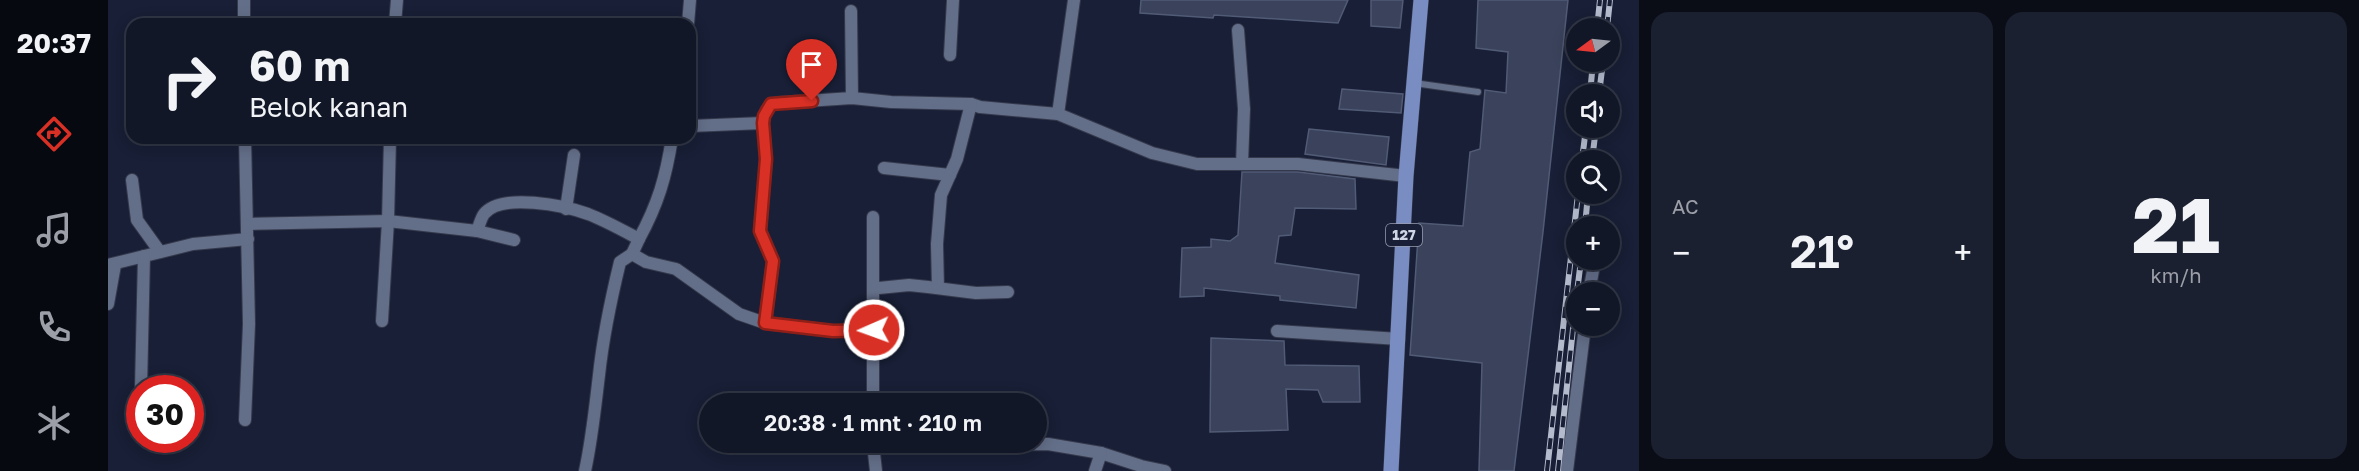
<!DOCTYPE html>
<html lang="id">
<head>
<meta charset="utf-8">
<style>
	:root { --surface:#121728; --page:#1b2030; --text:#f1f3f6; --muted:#9c9fa8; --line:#313645; --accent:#d93025 }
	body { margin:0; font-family:"Golos Text",sans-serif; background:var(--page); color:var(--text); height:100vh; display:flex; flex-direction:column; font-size:22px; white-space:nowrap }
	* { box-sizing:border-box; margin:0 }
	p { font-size:20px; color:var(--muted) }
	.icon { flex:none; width:33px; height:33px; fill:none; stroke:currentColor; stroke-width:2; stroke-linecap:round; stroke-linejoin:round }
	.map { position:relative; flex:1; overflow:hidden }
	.drawer { display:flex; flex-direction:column; gap:12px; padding:12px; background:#0a0d16; width:720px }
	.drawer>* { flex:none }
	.guide { position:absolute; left:18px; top:18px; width:570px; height:126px; border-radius:18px; box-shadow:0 3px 15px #0003,0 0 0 2px var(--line); background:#121728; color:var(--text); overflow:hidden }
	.needle { width:39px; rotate:255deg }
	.controls { position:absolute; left:1458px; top:18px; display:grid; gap:12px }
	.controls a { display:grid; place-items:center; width:54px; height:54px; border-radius:50%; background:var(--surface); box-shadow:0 3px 15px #0003,0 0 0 2px var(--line); font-size:30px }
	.speed { position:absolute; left:18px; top:375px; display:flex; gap:12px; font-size:30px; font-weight:700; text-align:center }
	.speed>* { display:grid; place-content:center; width:78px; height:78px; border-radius:50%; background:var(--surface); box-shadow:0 3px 15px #0003,0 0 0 2px var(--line); line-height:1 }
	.speed .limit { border:9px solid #d22; background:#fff; color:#111 }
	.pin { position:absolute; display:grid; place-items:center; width:51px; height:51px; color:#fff; margin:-62px -26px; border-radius:50% 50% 50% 0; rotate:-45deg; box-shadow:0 0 6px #0007 }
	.pin .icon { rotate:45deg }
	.me { position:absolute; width:66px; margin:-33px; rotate:268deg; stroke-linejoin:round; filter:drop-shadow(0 0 4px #0008) }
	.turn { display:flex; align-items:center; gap:21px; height:126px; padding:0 24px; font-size:27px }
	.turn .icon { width:78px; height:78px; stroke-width:2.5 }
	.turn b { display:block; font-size:42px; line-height:51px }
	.big { font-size:45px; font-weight:600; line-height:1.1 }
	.drawer .widget { flex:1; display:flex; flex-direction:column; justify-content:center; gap:9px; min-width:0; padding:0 21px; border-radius:18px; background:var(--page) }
	.drawer .dial { align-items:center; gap:0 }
	.dial b { font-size:78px; line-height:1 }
	.heat { display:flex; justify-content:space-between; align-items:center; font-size:33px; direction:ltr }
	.drawer .tiles { flex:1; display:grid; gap:12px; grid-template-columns:repeat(2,1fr) }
	.trip { position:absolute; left:591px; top:393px; width:348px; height:60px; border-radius:30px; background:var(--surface); box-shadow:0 3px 15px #0003,0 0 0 2px var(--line); font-weight:600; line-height:60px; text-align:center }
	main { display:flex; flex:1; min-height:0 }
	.dock { display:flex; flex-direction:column; width:108px; justify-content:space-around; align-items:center; background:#070910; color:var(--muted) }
	.dock .icon { width:42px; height:42px }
	.dock .active { color:var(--accent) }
	.dock b { font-size:27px; color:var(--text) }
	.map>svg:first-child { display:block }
</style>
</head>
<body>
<main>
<nav class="dock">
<b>20:37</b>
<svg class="icon active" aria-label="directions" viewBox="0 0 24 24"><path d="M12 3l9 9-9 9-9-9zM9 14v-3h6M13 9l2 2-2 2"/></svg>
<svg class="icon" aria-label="music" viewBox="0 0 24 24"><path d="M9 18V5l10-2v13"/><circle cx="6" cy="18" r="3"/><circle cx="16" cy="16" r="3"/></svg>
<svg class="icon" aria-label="phone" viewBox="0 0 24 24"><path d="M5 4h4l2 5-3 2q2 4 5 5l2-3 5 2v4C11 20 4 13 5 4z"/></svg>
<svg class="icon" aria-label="climate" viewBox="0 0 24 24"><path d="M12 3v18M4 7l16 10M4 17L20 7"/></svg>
</nav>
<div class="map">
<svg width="1531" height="471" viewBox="0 0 1531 471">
	<rect width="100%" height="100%" fill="#181f36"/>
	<g fill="#3a435b" stroke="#515b75" stroke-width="1.5">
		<polygon points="1033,0 1240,0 1230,23 1106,15 1105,18 1032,13"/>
		<polygon points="1263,0 1295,0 1292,28 1263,26"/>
		<polygon points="1370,0 1460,0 1435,232 1406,471 1371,471 1374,363 1302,355 1311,223 1355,226 1362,152 1372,149 1377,90 1398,93 1400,52 1368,48"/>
		<polygon points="1234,89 1295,94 1293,113 1231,109"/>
		<polygon points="1201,129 1281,137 1278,165 1197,154"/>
		<polygon points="1134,172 1190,172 1247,179 1248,209 1187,208 1183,235 1171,236 1167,263 1251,275 1248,308 1172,300 1172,296 1096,288 1096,296 1072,297 1074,248 1103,247 1103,239 1122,241 1130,235"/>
		<polygon points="1103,338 1176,341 1177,365 1251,366 1252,402 1215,402 1210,390 1178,389 1180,430 1102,432"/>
	</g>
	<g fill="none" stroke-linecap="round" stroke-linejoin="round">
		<defs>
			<polyline id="lane" points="1306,83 1370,92"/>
			<g id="street">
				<polyline points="136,0 136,24"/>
				<polyline points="743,11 744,98"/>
				<polyline points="287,24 289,0"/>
				<polyline points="580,24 582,0"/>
				<polyline points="1130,30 1136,109 1134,164"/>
				<polyline points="842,55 845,0"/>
				<polyline points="950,114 966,0"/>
				<polyline points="655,123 658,159 652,231 665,261 657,323"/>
				<path d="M582,126L655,123C656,114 659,105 668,103L744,98L783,102L863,104L872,107L950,114L1044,153L1089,164H1190L1298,176"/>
				<polyline points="137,138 141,324 137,420"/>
				<polyline points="776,168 842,175"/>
				<polyline points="24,180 29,220 52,252"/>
				<polyline points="458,209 466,155"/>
				<polyline points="140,224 280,221 369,231 406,240"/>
				<path d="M369,231C371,226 373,218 376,214C393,192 458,206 480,214C498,221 514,230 531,239L524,254L538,262L568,269L631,314L657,323L725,331L766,330"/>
				<path d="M531,239C550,204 558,177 564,138"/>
				<polyline points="0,265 85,244 140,239"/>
				<polyline points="766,286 771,288 801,285 820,287 868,293 900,292"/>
				<polyline points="830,288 829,244 833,195 849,159 863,104"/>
				<polyline points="1481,292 1487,260"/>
				<polyline points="0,304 7,265"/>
				<polyline points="274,321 280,221 282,138"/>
				<polyline points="1169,331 1291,339"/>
				<polyline points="33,388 36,256"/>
				<polyline points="765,404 765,217"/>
				<polyline points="765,442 800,446 940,444 993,453 1033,466 1057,471"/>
				<polyline points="765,444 768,471"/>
				<path d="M477,471C484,439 487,408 491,375C495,337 503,299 512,262L524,254"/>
				<polyline points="987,471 993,453"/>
				<polyline points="1459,471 1477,326"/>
			</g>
			<polyline id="primary" points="1283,471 1298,176 1313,0"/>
		</defs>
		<use href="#lane" stroke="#35394c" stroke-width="8"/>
		<use href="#street" stroke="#35394c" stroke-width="14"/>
		<use href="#primary" stroke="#35394c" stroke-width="16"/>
		<use href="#lane" stroke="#636e88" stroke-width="6"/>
		<use href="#street" stroke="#636e88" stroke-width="12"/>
		<use href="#primary" stroke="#798dc2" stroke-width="15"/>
		<defs>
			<g id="rail">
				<polyline points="1489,28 1492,0"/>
				<polyline points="1499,28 1502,0"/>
				<polyline points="1482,94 1485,62"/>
				<polyline points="1491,94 1495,62"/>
				<polyline points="1474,160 1478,128"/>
				<polyline points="1484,160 1488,128"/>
				<polyline points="1477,226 1480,194"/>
				<polyline points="1469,292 1473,260"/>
				<polyline points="1439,471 1470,194"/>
				<polyline points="1450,471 1468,300"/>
			</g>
		</defs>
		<use href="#rail" stroke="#b4bbcc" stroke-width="6"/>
		<use href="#rail" stroke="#181f36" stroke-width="4" stroke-dasharray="11" stroke-linecap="butt"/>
	</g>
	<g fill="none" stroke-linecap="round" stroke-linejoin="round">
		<defs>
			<polyline id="route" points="704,101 663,104 656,116 655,123 658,159 652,231 665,261 657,323 725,331 766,330"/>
		</defs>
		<use href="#route" stroke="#8d1f18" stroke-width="15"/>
		<use href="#route" stroke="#d93025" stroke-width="10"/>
	</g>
	<g text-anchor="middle" stroke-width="6" stroke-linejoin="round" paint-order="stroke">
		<rect fill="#181f36" stroke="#999fb1" stroke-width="1.5" x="1278" y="224" width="36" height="22" rx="4.5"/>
		<g font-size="14" font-weight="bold" fill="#d0d6e6">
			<text x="1296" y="240">127</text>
		</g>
	</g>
</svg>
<div class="controls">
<a><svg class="needle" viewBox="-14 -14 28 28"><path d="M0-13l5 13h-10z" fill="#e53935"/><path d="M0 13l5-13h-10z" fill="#9c9fa8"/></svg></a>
<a><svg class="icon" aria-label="sound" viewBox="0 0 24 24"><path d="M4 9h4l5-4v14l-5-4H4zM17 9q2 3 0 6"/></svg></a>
<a><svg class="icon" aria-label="search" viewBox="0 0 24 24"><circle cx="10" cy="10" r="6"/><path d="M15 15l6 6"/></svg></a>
<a>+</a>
<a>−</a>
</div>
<div class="speed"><div class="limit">30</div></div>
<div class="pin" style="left:704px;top:101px;background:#d93025"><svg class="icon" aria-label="arrive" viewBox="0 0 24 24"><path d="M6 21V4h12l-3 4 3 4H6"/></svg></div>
<svg class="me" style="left:766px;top:330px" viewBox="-20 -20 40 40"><circle r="17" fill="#d93025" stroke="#fff" stroke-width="3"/><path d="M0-11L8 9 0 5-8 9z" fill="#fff"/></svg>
<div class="trip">20:38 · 1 mnt · 210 m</div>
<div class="guide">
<div class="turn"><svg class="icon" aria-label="right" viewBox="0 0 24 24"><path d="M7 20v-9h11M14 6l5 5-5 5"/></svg><div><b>60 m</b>Belok kanan</div></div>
</div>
</div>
<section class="drawer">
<div class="tiles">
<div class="widget"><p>AC</p>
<div class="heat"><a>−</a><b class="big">21°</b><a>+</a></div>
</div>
<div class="widget dial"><b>21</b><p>km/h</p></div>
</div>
</section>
</main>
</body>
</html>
